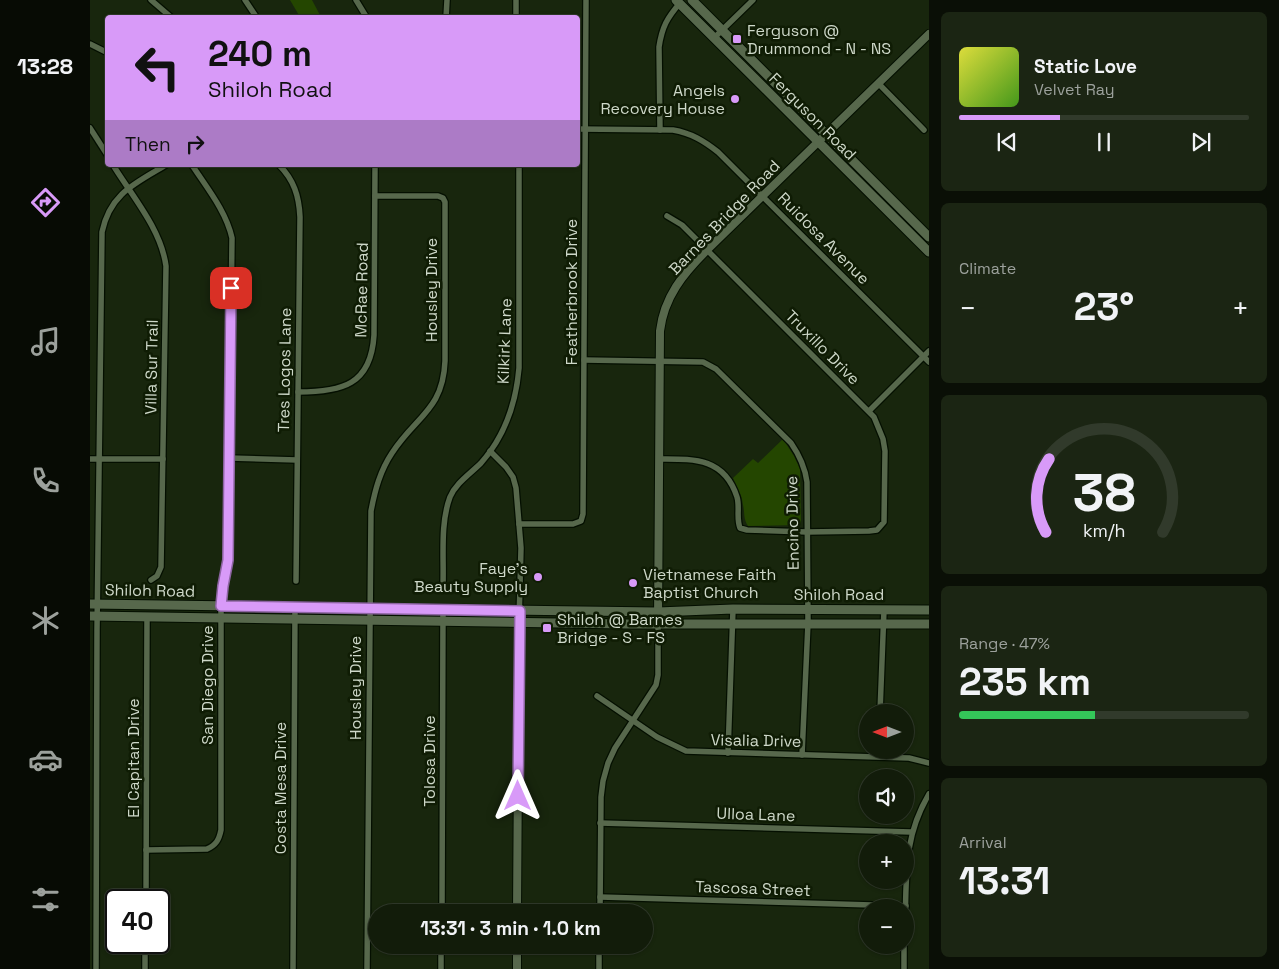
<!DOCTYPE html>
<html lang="en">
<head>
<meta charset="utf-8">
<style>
	:root { --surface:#121c0a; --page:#1b2513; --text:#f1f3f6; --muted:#9ca19c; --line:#313a2b; --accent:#d89af8 }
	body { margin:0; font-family:"Space Grotesk",sans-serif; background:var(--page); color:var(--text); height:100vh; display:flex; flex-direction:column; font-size:19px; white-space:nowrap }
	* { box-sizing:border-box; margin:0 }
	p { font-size:16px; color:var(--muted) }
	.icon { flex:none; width:28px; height:28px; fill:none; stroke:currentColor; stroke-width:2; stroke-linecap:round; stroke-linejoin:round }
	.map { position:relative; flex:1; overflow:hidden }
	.panel { display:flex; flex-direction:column; gap:12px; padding:12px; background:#0a0f06; width:350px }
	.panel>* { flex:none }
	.banner { position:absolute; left:15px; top:15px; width:475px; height:152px; border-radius:5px; box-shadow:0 1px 4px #0004,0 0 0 1px var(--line); background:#d89af8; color:#111; overflow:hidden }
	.needle { width:32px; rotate:270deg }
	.controls { position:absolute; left:769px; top:704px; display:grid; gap:10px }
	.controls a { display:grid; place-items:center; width:55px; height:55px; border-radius:50%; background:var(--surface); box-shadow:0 1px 4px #0004,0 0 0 1px var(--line); font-size:25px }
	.speed { position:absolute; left:15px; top:889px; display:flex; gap:10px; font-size:25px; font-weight:700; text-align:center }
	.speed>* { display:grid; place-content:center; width:65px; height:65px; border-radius:50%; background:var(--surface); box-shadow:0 1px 4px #0004,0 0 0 1px var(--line); line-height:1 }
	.speed .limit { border:2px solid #111; border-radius:8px; background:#fff; color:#111 }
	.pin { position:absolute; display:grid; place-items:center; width:42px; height:42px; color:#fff; margin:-21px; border-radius:10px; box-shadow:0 2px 8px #0006 }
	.me { position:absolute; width:55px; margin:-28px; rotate:0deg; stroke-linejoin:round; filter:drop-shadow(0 0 4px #0008) }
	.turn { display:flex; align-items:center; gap:18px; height:105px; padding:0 20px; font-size:22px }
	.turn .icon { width:65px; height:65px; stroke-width:2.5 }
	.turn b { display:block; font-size:35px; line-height:42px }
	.then { display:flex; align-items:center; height:48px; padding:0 20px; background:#0003; gap:10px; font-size:19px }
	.big { font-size:38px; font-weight:800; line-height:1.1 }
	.panel .card { flex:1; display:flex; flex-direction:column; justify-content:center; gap:8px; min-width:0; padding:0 18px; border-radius:8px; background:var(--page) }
	.panel .dial { align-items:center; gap:0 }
	.dial svg { height:130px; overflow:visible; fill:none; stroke:var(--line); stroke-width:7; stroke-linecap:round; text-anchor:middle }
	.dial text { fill:var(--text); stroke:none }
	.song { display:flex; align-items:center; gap:15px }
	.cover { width:60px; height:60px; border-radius:8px; background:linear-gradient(135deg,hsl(60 70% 55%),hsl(100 70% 35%)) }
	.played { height:5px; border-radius:2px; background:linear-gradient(90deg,var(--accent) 35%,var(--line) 35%) }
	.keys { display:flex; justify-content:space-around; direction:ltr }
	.heat { display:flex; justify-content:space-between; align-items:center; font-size:28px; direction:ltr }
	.charge { height:8px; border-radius:4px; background:linear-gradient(90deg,#34c759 47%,var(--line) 0) }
	.trip { position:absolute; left:278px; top:904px; width:285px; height:50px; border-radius:25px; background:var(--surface); box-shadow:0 1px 4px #0004,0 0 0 1px var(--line); font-weight:800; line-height:50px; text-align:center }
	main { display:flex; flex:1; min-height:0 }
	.tabs { display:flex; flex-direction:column; width:90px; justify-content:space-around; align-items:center; background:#070b04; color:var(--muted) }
	.tabs .icon { width:35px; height:35px }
	.tabs .on { color:var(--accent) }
	.tabs b { font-size:22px; color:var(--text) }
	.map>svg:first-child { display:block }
</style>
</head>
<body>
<main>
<nav class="tabs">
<b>13:28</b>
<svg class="icon on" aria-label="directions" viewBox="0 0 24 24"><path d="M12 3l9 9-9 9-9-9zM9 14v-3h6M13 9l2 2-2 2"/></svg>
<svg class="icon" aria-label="music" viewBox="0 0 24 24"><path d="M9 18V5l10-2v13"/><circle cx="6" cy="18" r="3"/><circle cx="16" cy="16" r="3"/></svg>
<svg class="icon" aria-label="phone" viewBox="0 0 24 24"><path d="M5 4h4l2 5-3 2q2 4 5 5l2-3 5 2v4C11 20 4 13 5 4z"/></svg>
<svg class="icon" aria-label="climate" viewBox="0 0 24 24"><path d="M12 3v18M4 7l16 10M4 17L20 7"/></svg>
<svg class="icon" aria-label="car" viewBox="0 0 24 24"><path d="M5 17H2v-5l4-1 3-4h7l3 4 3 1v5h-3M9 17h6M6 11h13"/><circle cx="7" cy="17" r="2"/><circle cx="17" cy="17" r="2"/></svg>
<svg class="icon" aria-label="filters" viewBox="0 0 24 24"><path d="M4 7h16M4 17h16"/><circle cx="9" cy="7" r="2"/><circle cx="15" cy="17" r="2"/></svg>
</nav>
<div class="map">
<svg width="839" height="969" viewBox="0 0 839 969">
	<rect width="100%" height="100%" fill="#18260d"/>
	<g fill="#244600">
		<polygon points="200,0 222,0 231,17 210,17"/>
		<path d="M693,439L704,456L710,469L711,521L710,525L658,526C653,518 655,513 653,505C652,495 647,487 643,478L663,459L668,463Z"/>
	</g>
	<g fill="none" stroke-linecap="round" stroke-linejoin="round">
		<defs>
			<g id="minor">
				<polyline points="61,0 82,18"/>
				<polyline points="155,0 167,18"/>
				<polyline points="266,0 277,18"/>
				<polyline points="356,18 357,0"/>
				<polyline points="426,18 426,0"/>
				<polyline points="624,38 663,0"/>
				<polyline points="0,44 18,53"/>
				<polyline points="788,83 834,130"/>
				<polyline points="0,128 18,156"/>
				<path d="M488,129L583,130C601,133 614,141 628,152L839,362"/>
				<path d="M570,130L569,47C572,27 577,18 590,3"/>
				<path d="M23,165C42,196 71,229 76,266L71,567L67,576L61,580"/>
				<path d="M189,165C204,180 209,196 210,217L206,581"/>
				<path d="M494,360L613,362L626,369L701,443C710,456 715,467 717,482L718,623L712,755"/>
				<path d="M208,392C252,392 281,385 284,335L285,165"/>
				<polyline points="779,411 839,351"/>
				<polyline points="400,451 416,467 423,477 426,488 431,548 429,622"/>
				<polyline points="139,458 207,460"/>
				<polyline points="0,459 73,459"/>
				<path d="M569,459C603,459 634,457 647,497C650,507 646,518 650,528L657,530L717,532L779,531L787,530L794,522L795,451L793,439L784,417L592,225L577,216"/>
				<polyline points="429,524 483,524 491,521 493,514 496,0"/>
				<path d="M353,585C354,557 350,524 360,497C366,483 380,474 391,463C415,436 426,403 429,368V165"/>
				<polyline points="507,696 567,737 596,751 819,758 839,763"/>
				<polyline points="790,712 794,610"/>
				<polyline points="638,753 643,609"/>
				<polyline points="510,823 821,832"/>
				<path d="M56,850L117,849C126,845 129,840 131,830V596L138,560L142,238C136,211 117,188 102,165"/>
				<polyline points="510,897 816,906"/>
				<polyline points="56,900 57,617"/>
				<polyline points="352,912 353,609"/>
				<polyline points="510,912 511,797 513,781 518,763 525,748 566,685 568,675 568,624"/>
				<path d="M815,923C817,875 813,838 839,794"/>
				<path d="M6,969L7,630L12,232C20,194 44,184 76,165"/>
				<polyline points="55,969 55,942"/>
				<polyline points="203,969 205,606"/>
				<path d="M277,969L281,511C285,490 290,471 302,453C326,416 353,410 355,361V202L353,198L348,196H285"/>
				<polyline points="351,969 351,945"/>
				<polyline points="509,969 509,945"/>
				<polyline points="814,969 814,945"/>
			</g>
			<g id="tertiary">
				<path d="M568,624L570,331C574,297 593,274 617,250L839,34"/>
				<polyline points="427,912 429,622"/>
				<polyline points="427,969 427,945"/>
			</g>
			<g id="secondary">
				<polyline points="586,0 839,252"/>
				<polyline points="602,0 839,237"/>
				<polyline points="0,604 568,612 643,609 839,610"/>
				<polyline points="0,616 537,624 839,624"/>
			</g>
		</defs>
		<use href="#minor" stroke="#040f00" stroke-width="8"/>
		<use href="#tertiary" stroke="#040f00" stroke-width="10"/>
		<use href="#secondary" stroke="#040f00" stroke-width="11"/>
		<use href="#minor" stroke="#57684c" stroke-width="5.5"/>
		<use href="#tertiary" stroke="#57684c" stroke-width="8"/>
		<use href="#secondary" stroke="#57684c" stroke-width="9"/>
	</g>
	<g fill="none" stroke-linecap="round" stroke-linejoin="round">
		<defs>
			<polyline id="route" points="141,288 138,560 133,586 131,606 430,611 428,796"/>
		</defs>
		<use href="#route" stroke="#8c64a1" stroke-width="12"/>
		<use href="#route" stroke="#d89af8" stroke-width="9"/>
	</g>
	<g fill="#d89af8" stroke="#0f1c04" stroke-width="2">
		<rect x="642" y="34" width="10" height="10" rx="2.5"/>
		<circle cx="645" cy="99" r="5"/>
		<circle cx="448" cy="577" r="5"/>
		<circle cx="543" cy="583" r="5"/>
		<rect x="452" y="623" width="10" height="10" rx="2.5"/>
	</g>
	<g text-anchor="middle" stroke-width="5" stroke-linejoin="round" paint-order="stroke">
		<g font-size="16" fill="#ced8c9" stroke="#0f1c04" text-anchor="start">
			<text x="657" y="36">Ferguson @<tspan x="657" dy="18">Drummond - N - NS</tspan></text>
			<text x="635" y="96" text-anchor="end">Angels<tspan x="635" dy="18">Recovery House</tspan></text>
			<text x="438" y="574" text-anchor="end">Faye's<tspan x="438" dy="18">Beauty Supply</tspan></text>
			<text x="553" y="580">Vietnamese Faith<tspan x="553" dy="18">Baptist Church</tspan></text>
			<text x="467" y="625">Shiloh @ Barnes<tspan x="467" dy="18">Bridge - S - FS</tspan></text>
		</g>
		<g font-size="16" fill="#ced8c9" stroke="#0f1c04">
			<text transform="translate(723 116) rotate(45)" y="6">Ferguson Road</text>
			<text transform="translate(634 217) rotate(-46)" y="6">Barnes Bridge Road</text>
			<text transform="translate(734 238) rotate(45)" y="6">Ruidosa Avenue</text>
			<text transform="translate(271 290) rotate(-89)" y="6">McRae Road</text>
			<text transform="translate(341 290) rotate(-90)" y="6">Housley Drive</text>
			<text transform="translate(481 292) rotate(-90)" y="6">Featherbrook Drive</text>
			<text transform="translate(414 341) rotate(-88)" y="6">Kilkirk Lane</text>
			<text transform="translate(733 347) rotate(45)" y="6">Truxillo Drive</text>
			<text transform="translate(61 367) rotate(-89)" y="6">Villa Sur Trail</text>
			<text transform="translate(194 370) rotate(-89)" y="6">Tres Logos Lane</text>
			<text transform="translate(702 523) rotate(-91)" y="6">Encino Drive</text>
			<text transform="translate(60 590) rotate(1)" y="6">Shiloh Road</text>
			<text x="749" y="600">Shiloh Road</text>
			<text transform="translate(117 685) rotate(-90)" y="6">San Diego Drive</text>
			<text transform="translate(265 688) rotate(-90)" y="6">Housley Drive</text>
			<text transform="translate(666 740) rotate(1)" y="6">Visalia Drive</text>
			<text transform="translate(43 758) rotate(-90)" y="6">El Capitan Drive</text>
			<text transform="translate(339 761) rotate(-90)" y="6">Tolosa Drive</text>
			<text transform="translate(190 788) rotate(-90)" y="6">Costa Mesa Drive</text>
			<text transform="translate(666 814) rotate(2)" y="6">Ulloa Lane</text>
			<text transform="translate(663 888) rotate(2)" y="6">Tascosa Street</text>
		</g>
	</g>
</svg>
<div class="controls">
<a><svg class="needle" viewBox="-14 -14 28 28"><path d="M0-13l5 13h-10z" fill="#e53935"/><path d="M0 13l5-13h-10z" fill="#9ca19c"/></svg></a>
<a><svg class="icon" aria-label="sound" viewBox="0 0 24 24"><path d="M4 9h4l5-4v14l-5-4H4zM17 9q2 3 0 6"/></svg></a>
<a>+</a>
<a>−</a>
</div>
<div class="speed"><div class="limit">40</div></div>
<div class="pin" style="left:141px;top:288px;background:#d93025"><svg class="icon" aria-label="arrive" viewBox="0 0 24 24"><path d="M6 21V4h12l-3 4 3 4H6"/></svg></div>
<svg class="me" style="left:428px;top:796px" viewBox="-20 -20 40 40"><path d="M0-17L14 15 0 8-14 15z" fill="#d89af8" stroke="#fff" stroke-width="4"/></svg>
<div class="trip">13:31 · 3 min · 1.0 km</div>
<div class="banner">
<div class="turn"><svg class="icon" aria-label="left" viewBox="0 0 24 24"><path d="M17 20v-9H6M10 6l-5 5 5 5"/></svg><div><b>240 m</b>Shiloh Road</div></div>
<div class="then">Then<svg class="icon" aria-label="right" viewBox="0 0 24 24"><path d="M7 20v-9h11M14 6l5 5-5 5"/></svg></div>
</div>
</div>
<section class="panel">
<div class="card">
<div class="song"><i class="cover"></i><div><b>Static Love</b><p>Velvet Ray</p></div></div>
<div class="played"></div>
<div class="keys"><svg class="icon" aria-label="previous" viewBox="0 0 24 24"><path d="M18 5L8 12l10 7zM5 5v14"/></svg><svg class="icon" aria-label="pause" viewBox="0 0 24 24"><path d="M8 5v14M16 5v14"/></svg><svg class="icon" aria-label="next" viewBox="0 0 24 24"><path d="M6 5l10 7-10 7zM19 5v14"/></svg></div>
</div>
<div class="card"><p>Climate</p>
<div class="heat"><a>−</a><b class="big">23°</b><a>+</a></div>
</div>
<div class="card dial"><svg viewBox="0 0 100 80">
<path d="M14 69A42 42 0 1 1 86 69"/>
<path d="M14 69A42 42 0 0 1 16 24" stroke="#d89af8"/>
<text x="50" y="56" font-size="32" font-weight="700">38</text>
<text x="50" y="72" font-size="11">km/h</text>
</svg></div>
<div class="card"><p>Range · 47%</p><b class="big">235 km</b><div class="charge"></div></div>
<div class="card"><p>Arrival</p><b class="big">13:31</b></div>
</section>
</main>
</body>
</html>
